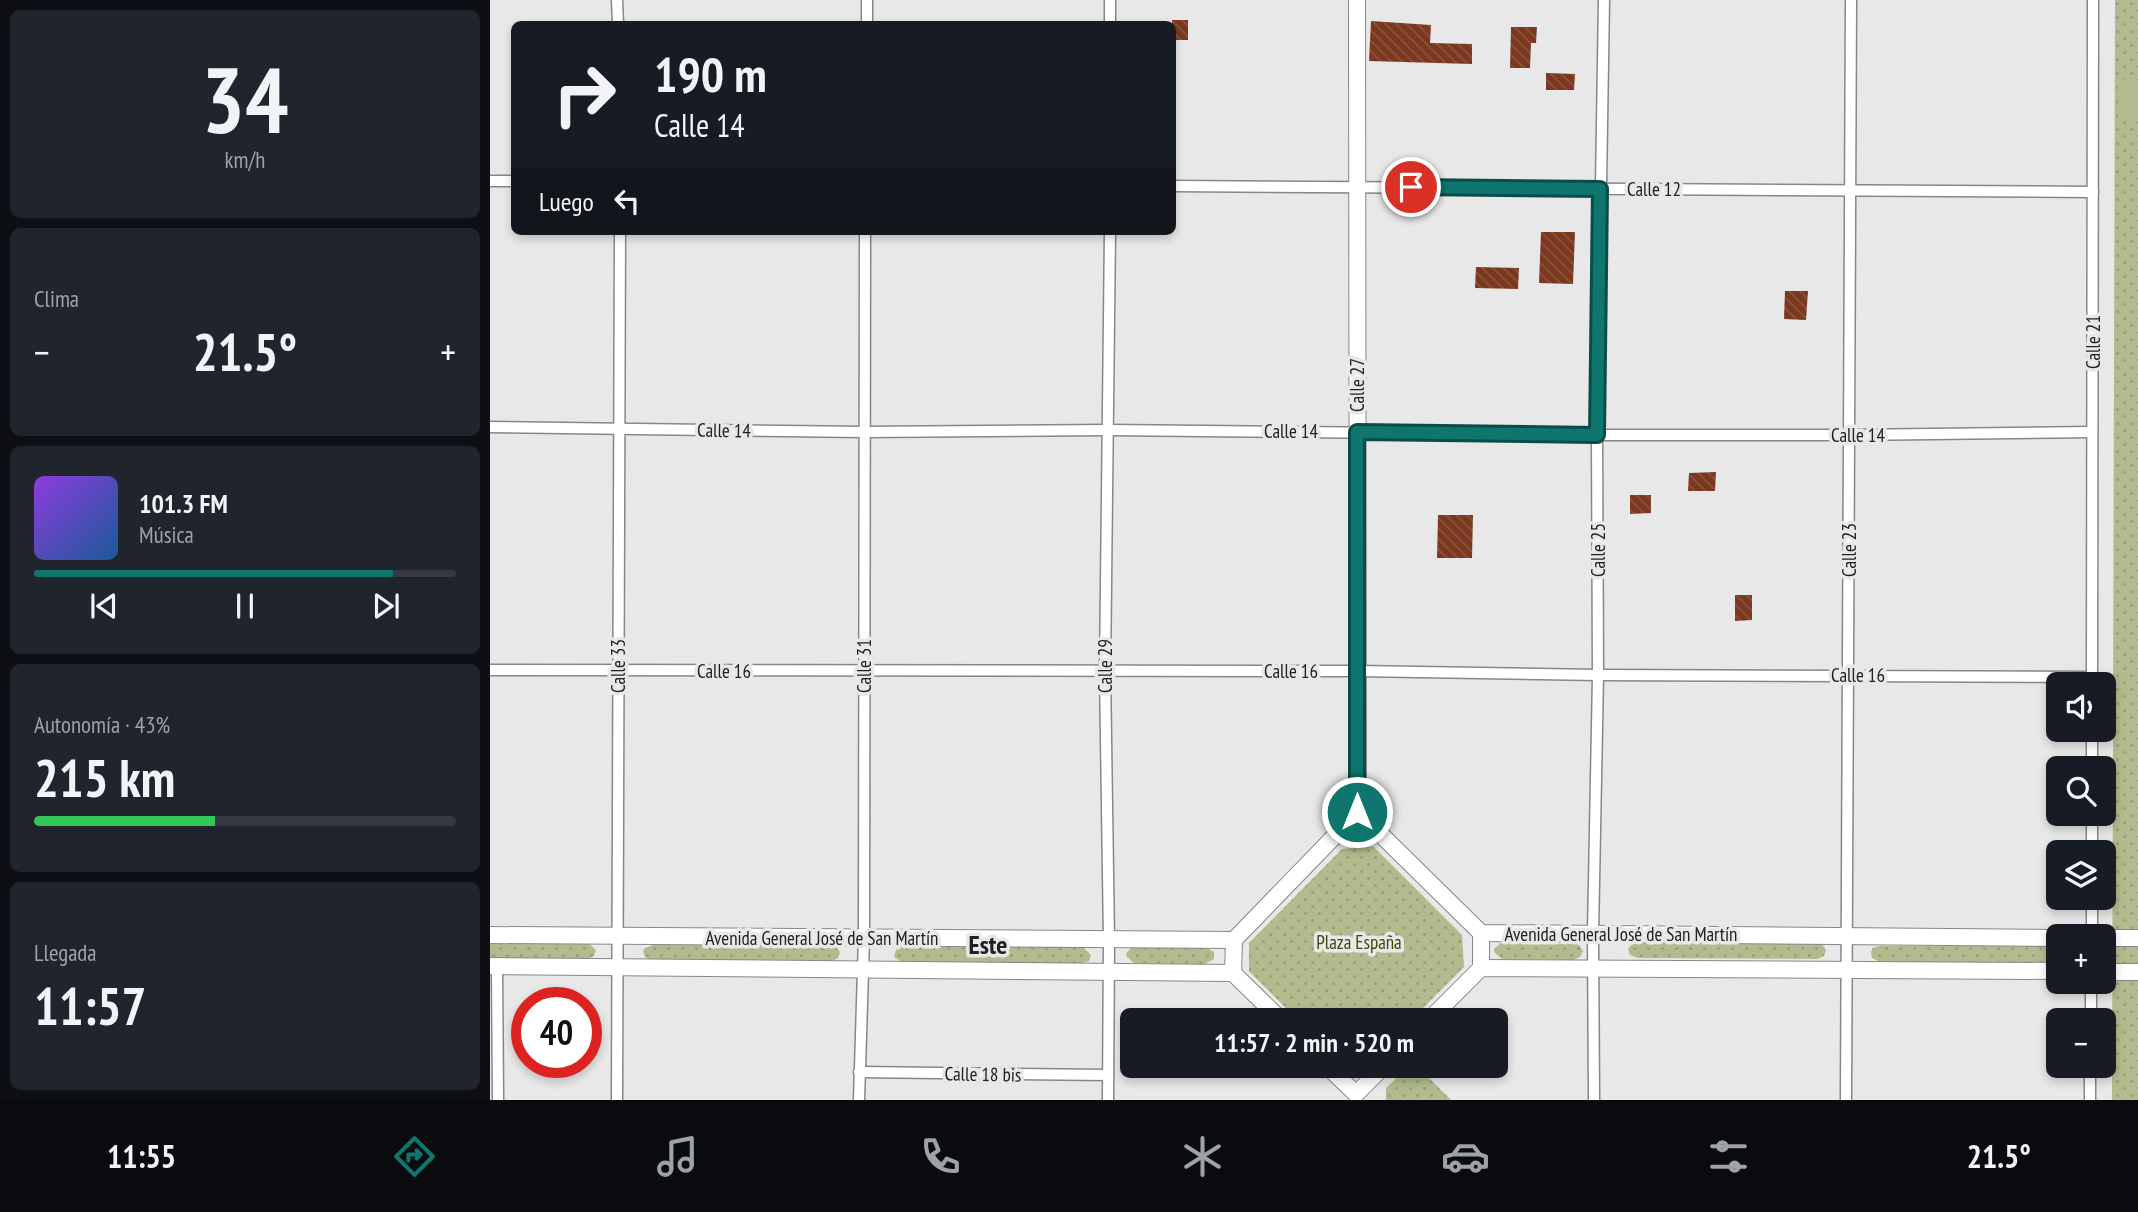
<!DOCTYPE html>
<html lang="es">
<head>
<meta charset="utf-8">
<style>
	:root { --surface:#171b24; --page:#20242c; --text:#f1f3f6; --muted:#9ea1a6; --line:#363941; --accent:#0f766e }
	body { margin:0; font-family:"PT Sans Narrow",sans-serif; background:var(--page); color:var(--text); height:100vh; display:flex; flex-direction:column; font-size:26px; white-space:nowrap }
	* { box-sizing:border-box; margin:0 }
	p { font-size:23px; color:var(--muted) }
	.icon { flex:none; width:38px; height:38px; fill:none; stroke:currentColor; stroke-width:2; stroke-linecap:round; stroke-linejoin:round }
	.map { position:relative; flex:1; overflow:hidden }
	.side { display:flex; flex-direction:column; gap:10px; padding:10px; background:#0d0f14; width:490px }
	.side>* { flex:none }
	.top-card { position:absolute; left:21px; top:21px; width:665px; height:214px; border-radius:10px; box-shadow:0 4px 10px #0003; background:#171b24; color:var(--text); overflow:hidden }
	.buttons { position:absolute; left:1556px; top:672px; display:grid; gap:14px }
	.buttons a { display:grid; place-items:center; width:70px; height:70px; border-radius:10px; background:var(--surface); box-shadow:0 4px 10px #0003; font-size:35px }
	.speed { position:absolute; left:21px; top:987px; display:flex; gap:14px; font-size:35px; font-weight:700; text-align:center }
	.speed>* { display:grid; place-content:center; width:91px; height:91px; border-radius:50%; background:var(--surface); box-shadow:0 4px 10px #0003; line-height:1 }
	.speed .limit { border:10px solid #d22; background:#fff; color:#111 }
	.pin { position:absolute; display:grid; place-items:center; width:60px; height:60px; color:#fff; margin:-30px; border:4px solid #fff; border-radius:50%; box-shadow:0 2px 7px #0007 }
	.me { position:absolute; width:77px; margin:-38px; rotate:0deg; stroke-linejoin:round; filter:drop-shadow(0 0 5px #0008) }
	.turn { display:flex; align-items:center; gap:24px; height:147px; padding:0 28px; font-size:32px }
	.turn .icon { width:91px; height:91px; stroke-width:2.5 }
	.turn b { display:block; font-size:49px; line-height:60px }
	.then { display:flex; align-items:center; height:66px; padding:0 28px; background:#0003; gap:14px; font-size:26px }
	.big { font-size:52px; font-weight:800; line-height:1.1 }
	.side .tile { flex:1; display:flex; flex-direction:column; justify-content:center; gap:10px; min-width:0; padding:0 24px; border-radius:10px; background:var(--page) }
	.side .dial { align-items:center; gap:0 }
	.dial b { font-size:91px; line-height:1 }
	.song { display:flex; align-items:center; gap:21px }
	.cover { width:84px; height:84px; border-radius:10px; background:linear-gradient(135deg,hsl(270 70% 55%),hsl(210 70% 35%)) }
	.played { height:7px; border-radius:4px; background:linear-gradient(90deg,var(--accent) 85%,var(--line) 85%) }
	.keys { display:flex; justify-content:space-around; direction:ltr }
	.heat { display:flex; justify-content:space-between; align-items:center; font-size:38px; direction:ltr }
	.charge { height:10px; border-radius:5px; background:linear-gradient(90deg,#34c759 43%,var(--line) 0) }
	.trip { position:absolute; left:630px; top:1008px; width:388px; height:70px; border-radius:10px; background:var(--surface); box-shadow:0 4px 10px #0003; font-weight:800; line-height:70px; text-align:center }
	.dock { display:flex; height:112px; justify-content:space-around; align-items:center; background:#090b0e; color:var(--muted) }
	.dock .icon { width:49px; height:49px }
	.dock .selected { color:var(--accent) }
	.dock b { font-size:32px; color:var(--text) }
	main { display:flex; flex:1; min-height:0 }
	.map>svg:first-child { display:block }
</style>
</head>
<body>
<main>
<section class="side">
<div class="tile dial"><b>34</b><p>km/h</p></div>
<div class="tile"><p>Clima</p>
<div class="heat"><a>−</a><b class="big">21.5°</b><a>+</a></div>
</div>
<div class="tile">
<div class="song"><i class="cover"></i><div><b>101.3 FM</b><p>Música</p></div></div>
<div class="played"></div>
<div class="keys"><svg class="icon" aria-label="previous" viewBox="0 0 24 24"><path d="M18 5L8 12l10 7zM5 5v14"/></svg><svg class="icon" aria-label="pause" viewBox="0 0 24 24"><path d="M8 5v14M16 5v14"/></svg><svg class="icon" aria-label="next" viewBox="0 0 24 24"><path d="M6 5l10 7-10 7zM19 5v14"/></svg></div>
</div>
<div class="tile"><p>Autonomía · 43%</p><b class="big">215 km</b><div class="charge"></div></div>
<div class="tile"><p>Llegada</p><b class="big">11:57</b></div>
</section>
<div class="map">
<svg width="1648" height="1100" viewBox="0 0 1648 1100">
	<defs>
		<pattern id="park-dots" width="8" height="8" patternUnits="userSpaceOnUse" patternTransform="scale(1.75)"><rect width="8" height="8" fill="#b3bb8e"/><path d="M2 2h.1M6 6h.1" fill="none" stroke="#9aa07a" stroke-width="1.8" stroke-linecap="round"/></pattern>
		<pattern id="building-back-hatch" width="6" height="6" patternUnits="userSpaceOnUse" patternTransform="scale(1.75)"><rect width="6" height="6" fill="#7c381e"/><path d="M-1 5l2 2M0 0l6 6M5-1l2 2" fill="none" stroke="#89523e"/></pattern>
	</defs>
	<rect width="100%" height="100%" fill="#e8e8e9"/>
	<g fill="url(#park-dots)">
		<polygon points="1625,0 1648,0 1648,1100 1622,1100"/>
		<polygon points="883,846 972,935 974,967 921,1020 808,1020 759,971 759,943 852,849"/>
		<polygon points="0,942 97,942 106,950 104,956 97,959 0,958"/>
		<polygon points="1011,943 1085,944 1089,945 1093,951 1090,957 1083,960 1012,959 1004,952 1005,948"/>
		<polygon points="1148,943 1328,943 1332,944 1336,950 1334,956 1327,959 1148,958 1140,955 1138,949 1141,945"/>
		<polygon points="163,945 342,945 346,947 350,952 348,958 342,961 162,961 155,957 153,951 155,948"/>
		<polygon points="1390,946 1568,946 1568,962 1390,962 1382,958 1381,952 1383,948"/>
		<polygon points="413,947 593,947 601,955 599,961 592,963 413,963 404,957 406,950"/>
		<polygon points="643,947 717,948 724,952 724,959 715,964 644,963 636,956 637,952"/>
		<polygon points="919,1066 927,1066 961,1100 896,1100 896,1088"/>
	</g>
	<rect fill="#b3bb8e" x="1628" y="80" width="20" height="37"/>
	<g fill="url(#building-back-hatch)">
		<rect x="682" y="20" width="16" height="20"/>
		<polygon points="881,21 941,25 940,43 982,44 982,64 879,61"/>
		<polygon points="1021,27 1047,27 1046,43 1041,43 1040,68 1020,68"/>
		<polygon points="1056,73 1085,74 1084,90 1056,90"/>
		<polygon points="1051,232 1085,232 1083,284 1049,283"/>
		<polygon points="986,267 1029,268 1028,289 985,288"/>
		<polygon points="1295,291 1318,291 1316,320 1294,319"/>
		<polygon points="1226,472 1225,491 1198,491 1199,473"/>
		<polygon points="1140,495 1161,495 1161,513 1140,514"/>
		<polygon points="948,515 983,515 982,558 947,558"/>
		<polygon points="1245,595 1262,595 1262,620 1245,621"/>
	</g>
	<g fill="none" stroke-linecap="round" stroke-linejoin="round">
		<defs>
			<g id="street">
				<polyline points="127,0 128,24"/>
				<polyline points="620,0 620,24"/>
				<polyline points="377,24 377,0"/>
				<polyline points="0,181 24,181"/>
				<polyline points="682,186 1603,192"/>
				<polyline points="0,427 373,432 619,430 1107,435 1359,435 1602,432"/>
				<polyline points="0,670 867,671 1108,675 1602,677"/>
				<polyline points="1602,681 1603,0"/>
				<polyline points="1602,768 1602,730"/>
				<polyline points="1602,852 1602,814"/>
				<polyline points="1602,936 1602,898"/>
				<polyline points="7,966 8,1100"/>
				<polyline points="1601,1020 1601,982"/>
				<polyline points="369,1072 618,1075"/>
				<polyline points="127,1100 130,231"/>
				<polyline points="369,1100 374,938 375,231"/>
				<polyline points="618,1100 619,940 615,671 620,231"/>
				<polyline points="1104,1100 1103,934 1108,675 1107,435 1114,0"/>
				<polyline points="1356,1100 1361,0"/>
				<polyline points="1600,1100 1600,1066"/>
			</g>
			<g id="secondary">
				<polyline points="867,0 868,812"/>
				<polyline points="0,935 744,940 868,812 991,933 1568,938"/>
				<polyline points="1614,938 1648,938"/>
				<polyline points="0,966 743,973 791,1020"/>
				<polyline points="991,968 991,933"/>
				<polyline points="1614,972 1648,972"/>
				<polyline points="743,973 744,940"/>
				<polyline points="939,1020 991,968 1568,971"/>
				<polyline points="837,1066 866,1094 894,1066"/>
			</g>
		</defs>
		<use href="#street" stroke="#878788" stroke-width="13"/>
		<use href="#secondary" stroke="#878788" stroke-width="18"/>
		<use href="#street" stroke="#fff" stroke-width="10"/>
		<use href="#secondary" stroke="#fff" stroke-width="16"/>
	</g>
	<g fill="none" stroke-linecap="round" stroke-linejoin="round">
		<defs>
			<polyline id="route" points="867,812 867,432 1107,435 1110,189 921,187"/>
		</defs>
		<use href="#route" stroke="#0a4d48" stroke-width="18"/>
		<use href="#route" stroke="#0f766e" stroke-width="12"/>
	</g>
	<g text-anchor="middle" stroke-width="7" stroke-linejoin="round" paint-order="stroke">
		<g font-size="19" fill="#202121" stroke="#e8e8e9">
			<text x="1164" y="196">Calle 12</text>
			<text transform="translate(1603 342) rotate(-90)" y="7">Calle 21</text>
			<text transform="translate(867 385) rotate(-90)" y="7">Calle 27</text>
			<text transform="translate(234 430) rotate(1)" y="7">Calle 14</text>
			<text x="801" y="438">Calle 14</text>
			<text x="1368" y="442">Calle 14</text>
			<text transform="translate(1108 550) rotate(-90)" y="7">Calle 25</text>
			<text transform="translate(1359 550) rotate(-90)" y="7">Calle 23</text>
			<text transform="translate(128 666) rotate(-90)" y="7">Calle 33</text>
			<text transform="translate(374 666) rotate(-90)" y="7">Calle 31</text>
			<text transform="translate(615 666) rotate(-90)" y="7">Calle 29</text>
			<text x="234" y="678">Calle 16</text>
			<text x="801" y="678">Calle 16</text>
			<text x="1368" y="682">Calle 16</text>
			<text x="1131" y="941">Avenida General José de San Martín</text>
			<text x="332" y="945">Avenida General José de San Martín</text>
			<text transform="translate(493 1074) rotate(1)" y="7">Calle 18 bis</text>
		</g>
		<g font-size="19" fill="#3f4509" stroke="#e8e8e9">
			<text x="869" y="949">Plaza España</text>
		</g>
		<g font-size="26" font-weight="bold" fill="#202121" stroke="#e8e8e9">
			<text x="498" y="954">Este</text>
		</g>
	</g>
</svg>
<div class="buttons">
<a><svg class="icon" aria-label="sound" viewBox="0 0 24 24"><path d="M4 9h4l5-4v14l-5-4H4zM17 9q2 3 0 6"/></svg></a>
<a><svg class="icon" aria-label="search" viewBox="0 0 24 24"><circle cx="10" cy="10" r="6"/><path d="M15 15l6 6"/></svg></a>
<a><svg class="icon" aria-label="layers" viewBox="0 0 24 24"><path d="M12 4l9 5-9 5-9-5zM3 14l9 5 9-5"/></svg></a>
<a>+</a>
<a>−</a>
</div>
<div class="speed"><div class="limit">40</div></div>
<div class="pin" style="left:921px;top:187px;background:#d93025"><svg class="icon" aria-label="arrive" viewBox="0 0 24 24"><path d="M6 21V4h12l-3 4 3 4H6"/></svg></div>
<svg class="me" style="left:867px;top:812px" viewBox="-20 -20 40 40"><circle r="17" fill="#0f766e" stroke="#fff" stroke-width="3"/><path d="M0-11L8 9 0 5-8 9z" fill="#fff"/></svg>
<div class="trip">11:57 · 2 min · 520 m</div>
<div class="top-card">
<div class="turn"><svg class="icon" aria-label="right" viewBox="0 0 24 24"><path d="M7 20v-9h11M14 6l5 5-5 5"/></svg><div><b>190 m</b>Calle 14</div></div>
<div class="then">Luego<svg class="icon" aria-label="left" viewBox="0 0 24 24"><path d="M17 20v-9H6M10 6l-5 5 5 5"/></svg></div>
</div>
</div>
</main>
<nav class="dock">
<b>11:55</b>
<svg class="icon selected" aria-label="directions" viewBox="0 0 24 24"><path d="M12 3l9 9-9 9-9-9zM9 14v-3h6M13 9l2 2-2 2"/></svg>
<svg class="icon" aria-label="music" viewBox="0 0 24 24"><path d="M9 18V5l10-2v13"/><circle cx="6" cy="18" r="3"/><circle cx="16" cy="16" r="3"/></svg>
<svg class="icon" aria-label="phone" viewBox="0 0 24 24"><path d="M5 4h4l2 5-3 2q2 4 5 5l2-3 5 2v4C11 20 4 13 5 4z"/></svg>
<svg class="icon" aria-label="climate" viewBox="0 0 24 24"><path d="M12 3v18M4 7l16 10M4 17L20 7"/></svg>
<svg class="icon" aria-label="car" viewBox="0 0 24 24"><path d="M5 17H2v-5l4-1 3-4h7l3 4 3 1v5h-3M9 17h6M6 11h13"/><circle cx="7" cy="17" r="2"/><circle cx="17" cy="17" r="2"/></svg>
<svg class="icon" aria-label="filters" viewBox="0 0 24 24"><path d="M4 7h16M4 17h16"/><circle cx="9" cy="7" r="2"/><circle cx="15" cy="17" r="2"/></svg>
<b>21.5°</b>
</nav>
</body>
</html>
